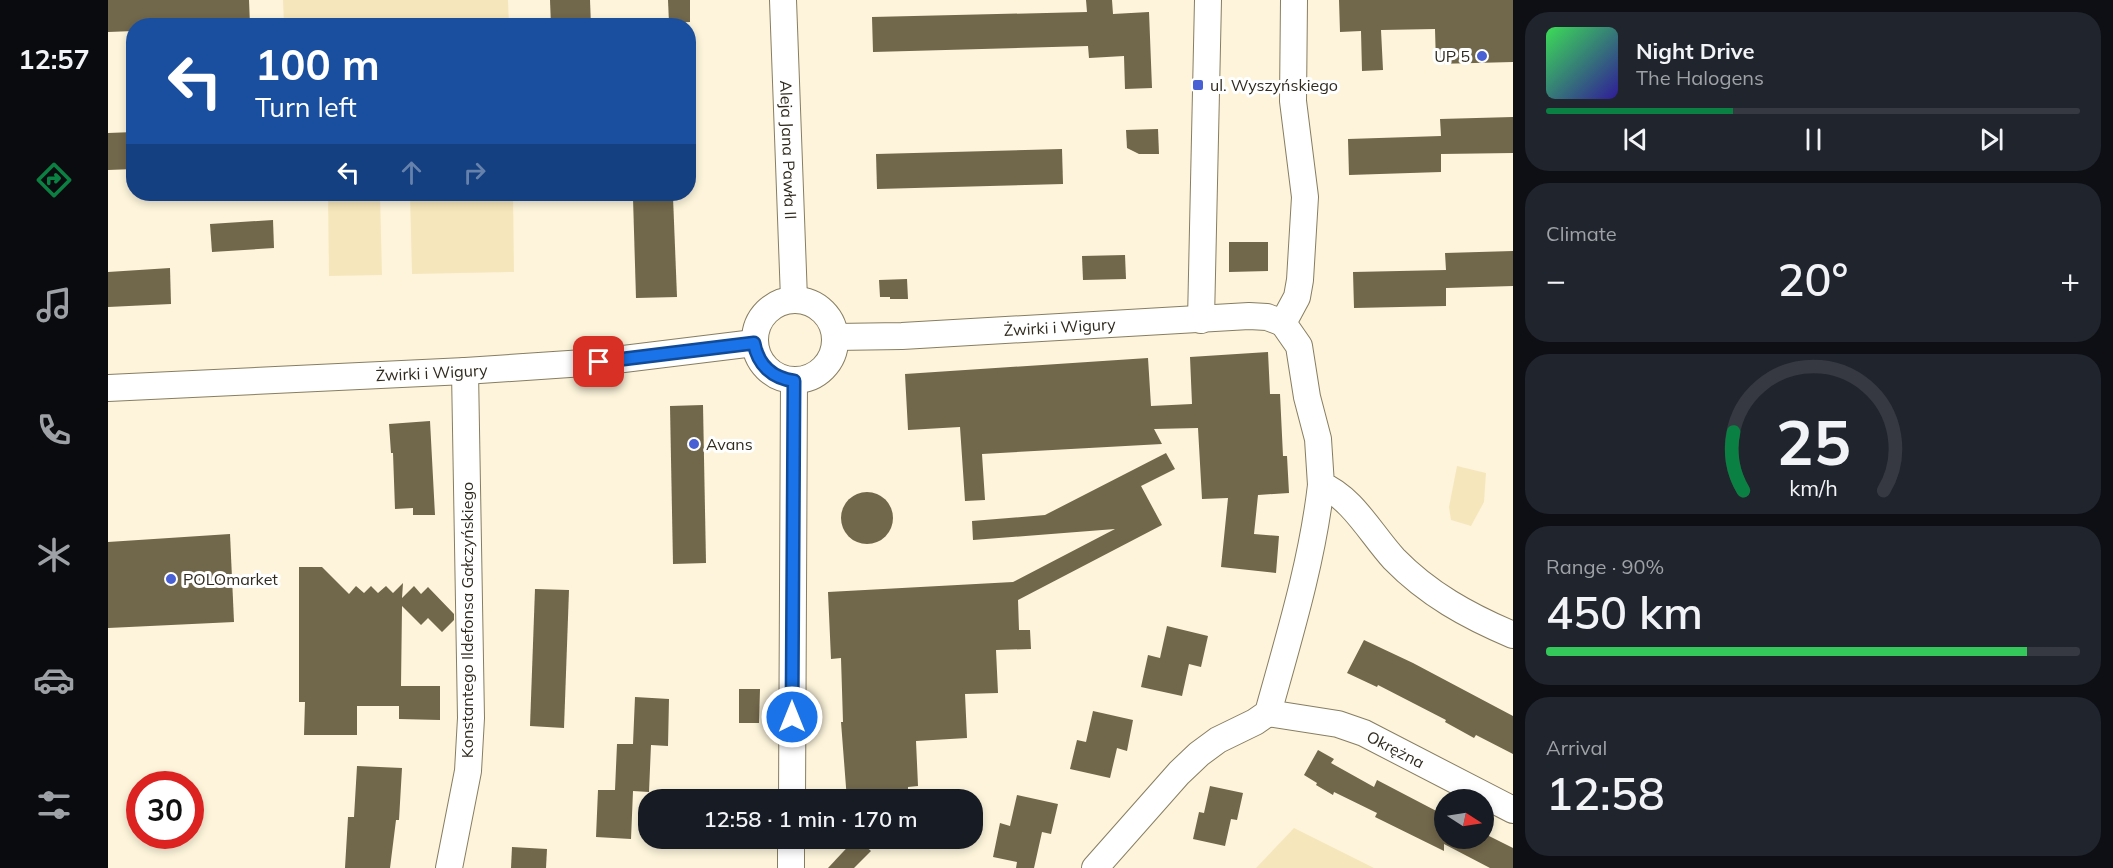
<!DOCTYPE html>
<html lang="en">
<head>
<meta charset="utf-8">
<style>
	:root { --surface:#171b24; --page:#20242c; --text:#f1f3f6; --muted:#9ea1a6; --line:#363941; --accent:#0b8043 }
	body { margin:0; font-family:Mulish,sans-serif; background:var(--page); color:var(--text); height:100vh; display:flex; flex-direction:column; font-size:22px; white-space:nowrap }
	* { box-sizing:border-box; margin:0 }
	p { font-size:20px; color:var(--muted) }
	.icon { flex:none; width:33px; height:33px; fill:none; stroke:currentColor; stroke-width:2; stroke-linecap:round; stroke-linejoin:round }
	.map { position:relative; flex:1; overflow:hidden }
	.drawer { display:flex; flex-direction:column; gap:12px; padding:12px; background:#0d0f14; width:600px }
	.drawer>* { flex:none }
	.top-card { position:absolute; left:18px; top:18px; width:570px; height:183px; border-radius:24px; box-shadow:0 3px 9px #0003; background:#1a4fa0; color:#fff; overflow:hidden }
	.needle { width:39px; rotate:102deg }
	.controls { position:absolute; left:1326px; top:789px; display:grid; gap:12px }
	.controls a { display:grid; place-items:center; width:60px; height:60px; border-radius:50%; background:var(--surface); box-shadow:0 3px 9px #0003; font-size:30px }
	.speed { position:absolute; left:18px; top:771px; display:flex; gap:12px; font-size:30px; font-weight:700; text-align:center }
	.speed>* { display:grid; place-content:center; width:78px; height:78px; border-radius:50%; background:var(--surface); box-shadow:0 3px 9px #0003; line-height:1 }
	.speed .limit { border:9px solid #d22; background:#fff; color:#111 }
	.pin { position:absolute; display:grid; place-items:center; width:51px; height:51px; color:#fff; margin:-26px; border-radius:12px; box-shadow:0 3px 9px #0006 }
	.me { position:absolute; width:66px; margin:-33px; rotate:0deg; stroke-linejoin:round; filter:drop-shadow(0 0 4px #0008) }
	.turn { display:flex; align-items:center; gap:21px; height:126px; padding:0 30px; font-size:27px }
	.turn .icon { width:78px; height:78px; stroke-width:2.5 }
	.turn b { display:block; font-size:42px; line-height:51px }
	.lanes { display:flex; align-items:center; height:57px; padding:0 30px; background:#0003; justify-content:center; gap:30px; direction:ltr }
	.lanes .off { opacity:.35 }
	.big { font-size:45px; font-weight:600; line-height:1.1 }
	.drawer .card { flex:1; display:flex; flex-direction:column; justify-content:center; gap:9px; min-width:0; padding:0 21px; border-radius:24px; background:var(--page) }
	.drawer .dial { align-items:center; gap:0 }
	.dial svg { height:156px; overflow:visible; fill:none; stroke:var(--line); stroke-width:7; stroke-linecap:round; text-anchor:middle }
	.dial text { fill:var(--text); stroke:none }
	.song { display:flex; align-items:center; gap:18px }
	.cover { width:72px; height:72px; border-radius:9px; background:linear-gradient(135deg,hsl(130 70% 55%),hsl(250 70% 35%)) }
	.played { height:6px; border-radius:3px; background:linear-gradient(90deg,var(--accent) 35%,var(--line) 35%) }
	.keys { display:flex; justify-content:space-around; direction:ltr }
	.heat { display:flex; justify-content:space-between; align-items:center; font-size:33px; direction:ltr }
	.charge { height:9px; border-radius:4px; background:linear-gradient(90deg,#34c759 90%,var(--line) 0) }
	.trip { position:absolute; left:530px; top:789px; width:345px; height:60px; border-radius:24px; background:var(--surface); box-shadow:0 3px 9px #0003; font-weight:600; line-height:60px; text-align:center }
	main { display:flex; flex:1; min-height:0 }
	.tab-bar { display:flex; flex-direction:column; width:108px; justify-content:space-around; align-items:center; background:#090b0e; color:var(--muted) }
	.tab-bar .icon { width:42px; height:42px }
	.tab-bar .active { color:var(--accent) }
	.tab-bar b { font-size:27px; color:var(--text) }
	.map>svg:first-child { display:block }
</style>
</head>
<body>
<main>
<nav class="tab-bar">
<b>12:57</b>
<svg class="icon active" aria-label="directions" viewBox="0 0 24 24"><path d="M12 3l9 9-9 9-9-9zM9 14v-3h6M13 9l2 2-2 2"/></svg>
<svg class="icon" aria-label="music" viewBox="0 0 24 24"><path d="M9 18V5l10-2v13"/><circle cx="6" cy="18" r="3"/><circle cx="16" cy="16" r="3"/></svg>
<svg class="icon" aria-label="phone" viewBox="0 0 24 24"><path d="M5 4h4l2 5-3 2q2 4 5 5l2-3 5 2v4C11 20 4 13 5 4z"/></svg>
<svg class="icon" aria-label="climate" viewBox="0 0 24 24"><path d="M12 3v18M4 7l16 10M4 17L20 7"/></svg>
<svg class="icon" aria-label="car" viewBox="0 0 24 24"><path d="M5 17H2v-5l4-1 3-4h7l3 4 3 1v5h-3M9 17h6M6 11h13"/><circle cx="7" cy="17" r="2"/><circle cx="17" cy="17" r="2"/></svg>
<svg class="icon" aria-label="filters" viewBox="0 0 24 24"><path d="M4 7h16M4 17h16"/><circle cx="9" cy="7" r="2"/><circle cx="15" cy="17" r="2"/></svg>
</nav>
<div class="map">
<svg width="1405" height="868" viewBox="0 0 1405 868">
	<rect width="100%" height="100%" fill="#fdf4db"/>
	<g fill="#f6e6bb">
		<polygon points="175,0 400,0 401,25 176,25"/>
		<polygon points="220,194 272,194 274,275 221,276"/>
		<polygon points="302,194 405,194 406,272 304,274"/>
		<polygon points="1349,466 1378,473 1376,502 1363,526 1343,520 1341,507"/>
		<polygon points="1186,828 1266,868 1148,868"/>
	</g>
	<g fill="#71674b">
		<polygon points="0,0 141,0 142,25 26,26 26,31 0,32"/>
		<polygon points="442,0 482,0 483,26 443,26"/>
		<polygon points="560,0 582,0 582,22 561,23"/>
		<polygon points="978,0 1004,0 1005,14 1041,12 1044,88 1017,89 1016,56 981,58 980,46 765,52 764,17 979,12"/>
		<polygon points="1231,0 1405,0 1405,62 1328,64 1327,29 1273,30 1275,70 1254,71 1253,31 1232,32"/>
		<polygon points="1405,117 1405,153 1333,154 1333,172 1241,175 1240,139 1333,136 1332,119"/>
		<polygon points="1050,129 1051,154 1031,154 1019,148 1018,130"/>
		<polygon points="26,132 26,169 0,170 0,133"/>
		<polygon points="954,149 955,184 769,189 768,154"/>
		<polygon points="565,197 569,297 528,298 525,198"/>
		<polygon points="165,220 166,248 104,252 102,224"/>
		<polygon points="1121,242 1160,242 1160,271 1121,272"/>
		<polygon points="1405,251 1405,286 1338,288 1338,306 1246,308 1245,272 1338,270 1337,253"/>
		<polygon points="1017,255 1018,279 975,280 974,256"/>
		<polygon points="62,268 63,304 0,307 0,272"/>
		<polygon points="799,279 800,299 782,299 782,297 772,297 771,280"/>
		<polygon points="1160,352 1162,394 1172,394 1175,456 1179,456 1181,493 1150,495 1146,534 1171,536 1168,573 1113,567 1120,498 1094,499 1090,428 1046,429 1054,444 874,454 877,500 857,501 852,427 800,430 797,374 1040,358 1043,406 1084,404 1082,357"/>
		<polygon points="595,405 598,563 565,564 562,406"/>
		<polygon points="322,421 327,515 305,515 305,508 287,509 285,453 283,453 281,424"/>
		<polygon points="1058,453 1067,469 1033,486 1054,525 910,600 911,630 922,630 923,649 888,650 890,693 857,694 859,738 808,741 810,786 800,787 800,800 739,800 733,722 735,722 733,658 723,659 720,592 905,582 1007,529 865,540 864,521 937,515"/>
		<circle cx="759" cy="518" r="26"/>
		<polygon points="122,534 126,622 0,628 0,542"/>
		<polygon points="191,567 214,567 241,594 248,586 256,593 263,586 270,593 278,586 285,593 295,583 294,598 306,586 313,594 320,587 346,614 346,620 334,632 320,618 313,625 294,606 293,686 332,686 332,720 291,719 291,706 249,706 249,735 196,735 197,702 191,702"/>
		<polygon points="427,589 461,590 456,728 422,726"/>
		<polygon points="1059,626 1100,636 1093,667 1081,664 1074,696 1033,687 1040,655 1052,658"/>
		<polygon points="1256,640 1305,663 1405,716 1405,754 1368,735 1366,738 1337,722 1338,720 1270,685 1269,687 1239,673"/>
		<polygon points="631,689 652,689 651,723 631,723"/>
		<polygon points="527,697 561,699 560,746 543,745 541,792 525,791 523,839 488,837 490,790 507,790 509,744 525,744"/>
		<polygon points="985,711 1025,720 1019,751 1009,748 1002,778 962,769 969,740 978,742"/>
		<polygon points="1210,750 1226,759 1223,763 1266,787 1269,780 1336,815 1336,838 1377,838 1379,835 1405,848 1405,868 1382,868 1336,844 1336,851 1267,817 1269,813 1226,792 1225,795 1208,785 1209,783 1196,775"/>
		<polygon points="249,766 294,768 291,820 288,820 282,868 237,868 240,817 246,817"/>
		<polygon points="1102,786 1135,793 1129,820 1123,819 1117,846 1085,839 1091,812 1096,813"/>
		<polygon points="909,795 950,804 943,834 934,832 926,868 908,868 909,862 885,857 892,823 902,826"/>
		<polygon points="748,838 763,851 746,868 720,868"/>
		<polygon points="404,847 439,849 438,868 403,868"/>
	</g>
	<g fill="none" stroke-linecap="round" stroke-linejoin="round">
		<defs>
			<g id="street">
				<path id="s1" d="M675,0L686,299"/>
				<path d="M1186,0L1185,101L1197,197L1192,280L1189,297L1175,323L1191,346L1199,397L1210,439L1213,485C1244,497 1263,534 1286,559C1320,594 1360,616 1405,635"/>
				<circle cx="687" cy="340" r="40"/>
				<polyline points="1093,320 1100,0"/>
				<path id="s2" d="M727,337L794,336L1141,316L1159,317L1175,323"/>
				<path id="s3" d="M0,388L357,371L491,362L646,343"/>
				<path id="s4" d="M1160,713L1230,724L1256,733L1405,810"/>
				<polyline points="684,800 686,381"/>
				<polyline points="341,868 360,771 363,718 357,371"/>
				<polyline points="683,868 683,838"/>
				<path d="M987,868L1071,773L1091,754L1110,740L1147,722L1160,713C1181,637 1204,563 1213,485"/>
			</g>
		</defs>
		<use href="#street" stroke="#887d60" stroke-width="28"/>
		<use href="#street" stroke="#fff" stroke-width="26"/>
	</g>
	<g fill="none" stroke-linecap="round" stroke-linejoin="round">
		<defs>
			<path id="route" d="M491,362L646,343C650,365 664,378 686,381L684,717"/>
		</defs>
		<use href="#route" stroke="#114b97" stroke-width="15"/>
		<use href="#route" stroke="#1a73e8" stroke-width="10"/>
	</g>
	<g fill="#4860d4" stroke="#fff" stroke-width="2">
		<circle cx="1374" cy="56" r="6"/>
		<rect x="1084" y="79" width="12" height="12" rx="3"/>
		<circle cx="586" cy="444" r="6"/>
		<circle cx="63" cy="579" r="6"/>
	</g>
	<g text-anchor="middle" stroke-width="6" stroke-linejoin="round" paint-order="stroke">
		<g font-size="16" fill="#302b1f" stroke="#fff" text-anchor="start">
			<text x="1362" y="62" text-anchor="end">UP 5</text>
			<text x="1102" y="91">ul. Wyszyńskiego</text>
			<text x="598" y="450">Avans</text>
			<text x="75" y="585">POLOmarket</text>
		</g>
		<g font-size="16" fill="#302b1f" stroke="#fff">
			<text dy="6" stroke="none"><textPath href="#s1" startOffset="150">Aleja Jana Pawła II</textPath></text>
			<text dy="6" stroke="none"><textPath href="#s2" startOffset="225">Żwirki i Wigury</textPath></text>
			<text dy="6" stroke="none"><textPath href="#s3" startOffset="324">Żwirki i Wigury</textPath></text>
			<text transform="translate(359 620) rotate(-90)" y="6">Konstantego Ildefonsa Gałczyńskiego</text>
			<text dy="6" stroke="none"><textPath href="#s4" startOffset="134">Okrężna</textPath></text>
		</g>
	</g>
</svg>
<div class="controls">
<a><svg class="needle" viewBox="-14 -14 28 28"><path d="M0-13l5 13h-10z" fill="#e53935"/><path d="M0 13l5-13h-10z" fill="#9ea1a6"/></svg></a>
</div>
<div class="speed"><div class="limit">30</div></div>
<div class="pin" style="left:491px;top:362px;background:#d93025"><svg class="icon" aria-label="arrive" viewBox="0 0 24 24"><path d="M6 21V4h12l-3 4 3 4H6"/></svg></div>
<svg class="me" style="left:684px;top:717px" viewBox="-20 -20 40 40"><circle r="17" fill="#1a73e8" stroke="#fff" stroke-width="3"/><path d="M0-11L8 9 0 5-8 9z" fill="#fff"/></svg>
<div class="trip">12:58 · 1 min · 170 m</div>
<div class="top-card">
<div class="turn"><svg class="icon" aria-label="left" viewBox="0 0 24 24"><path d="M17 20v-9H6M10 6l-5 5 5 5"/></svg><div><b>100 m</b>Turn left</div></div>
<div class="lanes"><svg class="icon" aria-label="left" viewBox="0 0 24 24"><path d="M17 20v-9H6M10 6l-5 5 5 5"/></svg><svg class="icon off" aria-label="ahead" viewBox="0 0 24 24"><path d="M12 20V5M6 11l6-6 6 6"/></svg><svg class="icon off" aria-label="right" viewBox="0 0 24 24"><path d="M7 20v-9h11M14 6l5 5-5 5"/></svg></div>
</div>
</div>
<section class="drawer">
<div class="card">
<div class="song"><i class="cover"></i><div><b>Night Drive</b><p>The Halogens</p></div></div>
<div class="played"></div>
<div class="keys"><svg class="icon" aria-label="previous" viewBox="0 0 24 24"><path d="M18 5L8 12l10 7zM5 5v14"/></svg><svg class="icon" aria-label="pause" viewBox="0 0 24 24"><path d="M8 5v14M16 5v14"/></svg><svg class="icon" aria-label="next" viewBox="0 0 24 24"><path d="M6 5l10 7-10 7zM19 5v14"/></svg></div>
</div>
<div class="card"><p>Climate</p>
<div class="heat"><a>−</a><b class="big">20°</b><a>+</a></div>
</div>
<div class="card dial"><svg viewBox="0 0 100 80">
<path d="M14 69A42 42 0 1 1 86 69"/>
<path d="M14 69A42 42 0 0 1 9 39" stroke="#0b8043"/>
<text x="50" y="56" font-size="32" font-weight="700">25</text>
<text x="50" y="72" font-size="11">km/h</text>
</svg></div>
<div class="card"><p>Range · 90%</p><b class="big">450 km</b><div class="charge"></div></div>
<div class="card"><p>Arrival</p><b class="big">12:58</b></div>
</section>
</main>
</body>
</html>
